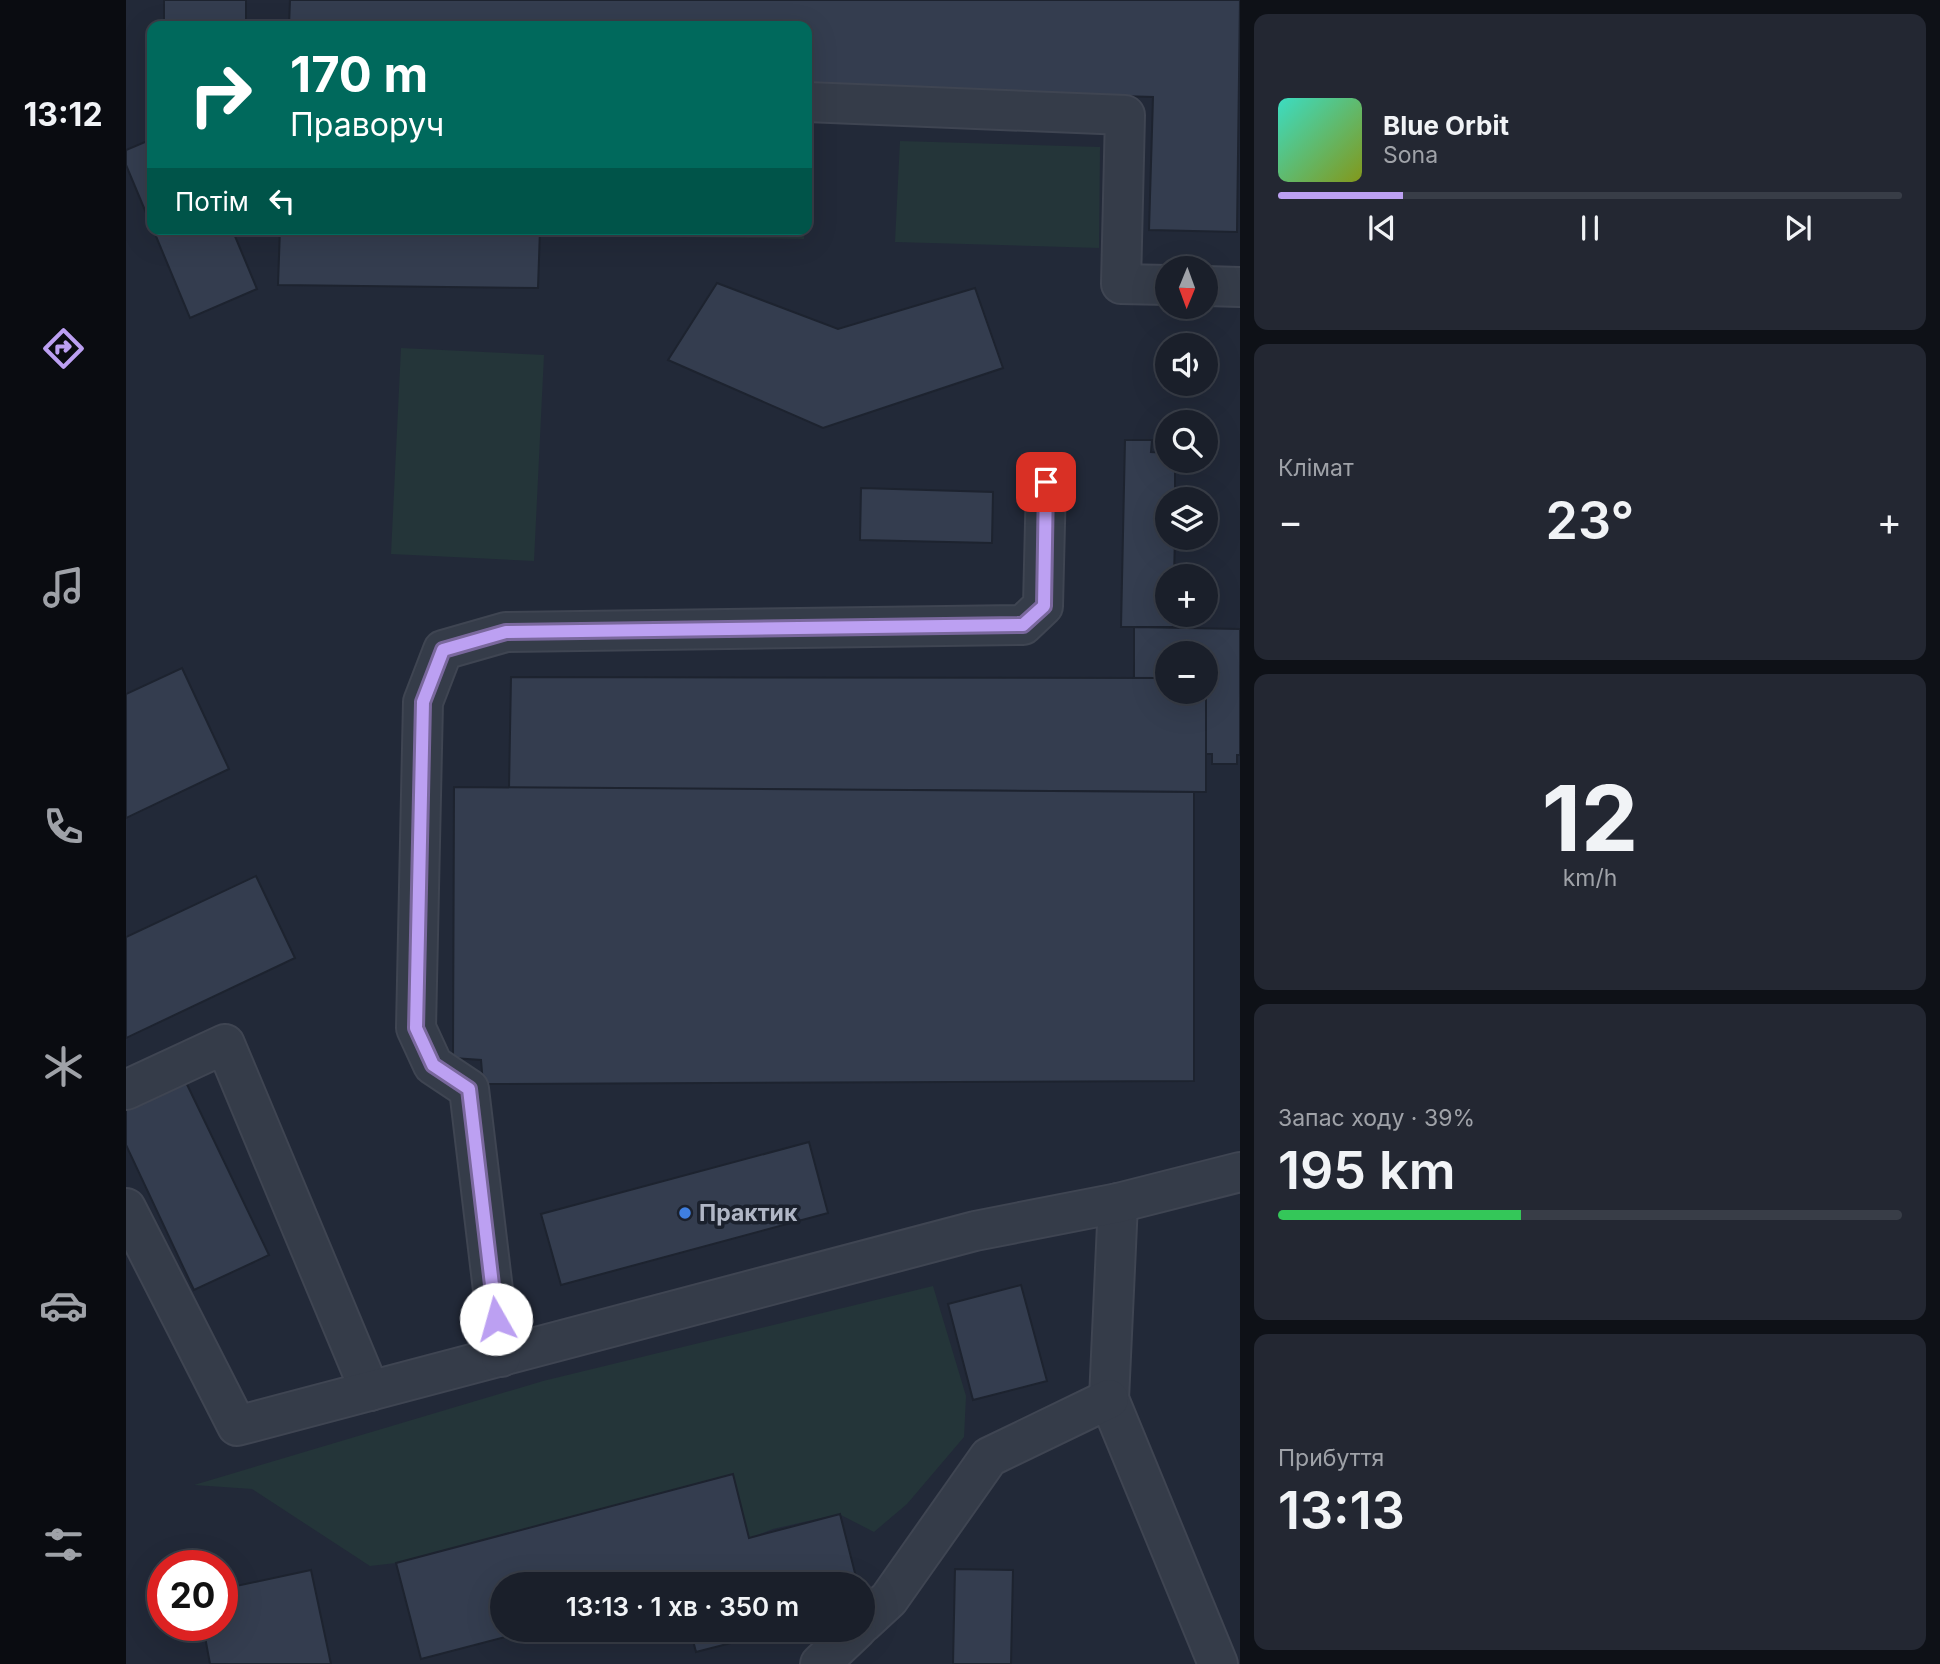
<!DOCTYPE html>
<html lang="uk">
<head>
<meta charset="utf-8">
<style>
	:root { --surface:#1a1f2a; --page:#232732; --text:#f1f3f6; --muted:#9fa2a8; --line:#383d47; --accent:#bca0f2 }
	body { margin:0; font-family:Inter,sans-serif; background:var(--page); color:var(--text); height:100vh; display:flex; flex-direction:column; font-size:26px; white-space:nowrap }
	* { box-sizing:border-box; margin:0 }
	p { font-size:23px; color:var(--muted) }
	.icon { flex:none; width:38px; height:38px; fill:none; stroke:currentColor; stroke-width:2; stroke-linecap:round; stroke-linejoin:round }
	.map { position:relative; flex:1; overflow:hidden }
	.side { display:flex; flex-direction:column; gap:14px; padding:14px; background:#0e1117; width:700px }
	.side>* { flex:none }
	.top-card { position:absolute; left:21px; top:21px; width:665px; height:214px; border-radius:14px; box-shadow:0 7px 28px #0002,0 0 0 2px var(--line); background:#00695c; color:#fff; overflow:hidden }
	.needle { width:46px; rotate:181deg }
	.controls { position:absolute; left:1029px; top:256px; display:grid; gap:14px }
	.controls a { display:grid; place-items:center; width:63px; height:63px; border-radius:50%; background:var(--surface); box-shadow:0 7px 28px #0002,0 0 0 2px var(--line); font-size:35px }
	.speed { position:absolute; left:21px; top:1550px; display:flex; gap:14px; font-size:35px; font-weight:700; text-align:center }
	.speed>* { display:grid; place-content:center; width:91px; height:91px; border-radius:50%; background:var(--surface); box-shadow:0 7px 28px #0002,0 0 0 2px var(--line); line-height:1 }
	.speed .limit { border:10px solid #d22; background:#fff; color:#111 }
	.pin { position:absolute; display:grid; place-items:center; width:60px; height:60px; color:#fff; margin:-30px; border-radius:14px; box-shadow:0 4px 10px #0006 }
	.me { position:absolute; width:77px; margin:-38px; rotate:353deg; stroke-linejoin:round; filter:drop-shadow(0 0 5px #0008) }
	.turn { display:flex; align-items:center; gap:24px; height:147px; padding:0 28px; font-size:32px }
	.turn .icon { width:91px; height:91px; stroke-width:2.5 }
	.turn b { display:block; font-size:49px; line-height:60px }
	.then { display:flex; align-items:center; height:66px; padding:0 28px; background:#0003; gap:14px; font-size:26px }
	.big { font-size:52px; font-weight:600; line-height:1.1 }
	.side .widget { flex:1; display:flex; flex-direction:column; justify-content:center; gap:10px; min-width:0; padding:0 24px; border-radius:14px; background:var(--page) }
	.side .dial { align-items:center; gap:0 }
	.dial b { font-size:91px; line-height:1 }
	.song { display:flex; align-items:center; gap:21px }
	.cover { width:84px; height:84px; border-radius:10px; background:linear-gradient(135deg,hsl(170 70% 55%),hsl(70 70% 35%)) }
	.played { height:7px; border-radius:4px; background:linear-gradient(90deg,var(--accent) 20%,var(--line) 20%) }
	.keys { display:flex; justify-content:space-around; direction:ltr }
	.heat { display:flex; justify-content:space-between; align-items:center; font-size:38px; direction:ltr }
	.charge { height:10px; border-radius:5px; background:linear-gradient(90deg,#34c759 39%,var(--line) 0) }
	.trip { position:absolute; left:364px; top:1572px; width:385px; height:70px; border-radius:35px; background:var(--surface); box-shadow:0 7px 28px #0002,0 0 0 2px var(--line); font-weight:600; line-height:70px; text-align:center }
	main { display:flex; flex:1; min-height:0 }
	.tab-bar { display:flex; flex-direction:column; width:126px; justify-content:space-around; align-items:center; background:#0a0c11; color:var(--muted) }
	.tab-bar .icon { width:49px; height:49px }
	.tab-bar .current { color:var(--accent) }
	.tab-bar b { font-size:32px; color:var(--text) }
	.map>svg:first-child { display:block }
</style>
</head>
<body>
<main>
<nav class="tab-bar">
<b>13:12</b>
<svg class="icon current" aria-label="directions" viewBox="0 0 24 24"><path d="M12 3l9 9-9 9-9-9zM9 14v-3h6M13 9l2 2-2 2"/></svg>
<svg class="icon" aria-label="music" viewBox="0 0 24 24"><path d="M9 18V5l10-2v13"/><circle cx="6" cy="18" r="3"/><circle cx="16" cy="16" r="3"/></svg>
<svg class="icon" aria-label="phone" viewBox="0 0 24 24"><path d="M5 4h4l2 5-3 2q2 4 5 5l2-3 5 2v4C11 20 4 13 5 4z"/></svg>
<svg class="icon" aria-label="climate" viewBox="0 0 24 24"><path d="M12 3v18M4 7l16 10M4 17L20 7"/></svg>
<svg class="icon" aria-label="car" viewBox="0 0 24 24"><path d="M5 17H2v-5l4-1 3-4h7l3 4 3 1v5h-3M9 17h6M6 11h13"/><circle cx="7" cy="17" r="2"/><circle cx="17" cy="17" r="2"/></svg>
<svg class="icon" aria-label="filters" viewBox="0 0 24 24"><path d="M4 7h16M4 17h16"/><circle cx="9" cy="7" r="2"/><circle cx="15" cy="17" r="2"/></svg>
</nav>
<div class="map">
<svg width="1114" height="1664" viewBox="0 0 1114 1664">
	<rect width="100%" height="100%" fill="#222938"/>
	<g fill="#243539">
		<polygon points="774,141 974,147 973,248 769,242"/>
		<polygon points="490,229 678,229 678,239 489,236"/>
		<polygon points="275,348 418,355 408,561 265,554"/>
		<polygon points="807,1286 840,1396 838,1437 781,1504 748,1532 713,1514 647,1529 623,1538 606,1474 270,1563 244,1566 126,1489 68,1485 417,1381"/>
	</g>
	<g fill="#343d4f" stroke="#1d232f" stroke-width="2">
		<rect x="38" y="0" width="82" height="26"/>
		<polygon points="164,0 1114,0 1111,232 1023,230 1027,97 681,87 681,26 163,26"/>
		<polygon points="26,139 26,227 0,165 0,150"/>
		<polygon points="27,229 106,229 131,289 64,318"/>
		<polygon points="154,229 414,229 412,288 152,285"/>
		<polygon points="591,283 712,329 849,288 877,368 697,428 542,360"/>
		<polygon points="999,440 1026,440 1025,452 1041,453 1041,460 1049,460 1049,499 1041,499 1041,537 1049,537 1048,576 1041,576 1041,614 1048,614 1048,627 995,627"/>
		<polygon points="735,488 867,492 866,543 734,540"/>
		<polygon points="1008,627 1114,629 1114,755 1111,755 1111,764 1086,764 1086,754 1079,754 1080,653 1041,653 1041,678 1008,678"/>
		<polygon points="56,668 103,769 0,818 0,694"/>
		<polygon points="385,677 1041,678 1041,691 1080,691 1080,678 1080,792 383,788"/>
		<polygon points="328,787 1068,792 1068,1081 357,1084 355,1060 327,1058"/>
		<polygon points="130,876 169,958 0,1038 0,937"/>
		<polygon points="55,1072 143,1255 68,1290 0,1145 0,1098"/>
		<polygon points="683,1142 702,1213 435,1285 415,1214"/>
		<polygon points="895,1285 921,1381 847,1400 822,1304"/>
		<polygon points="607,1474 623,1538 714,1514 730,1577 706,1584 376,1584 376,1629 410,1629 295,1659 270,1563"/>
		<polygon points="829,1569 887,1570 885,1664 827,1664"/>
		<polygon points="185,1570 205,1664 84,1664 77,1626 96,1626 96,1589"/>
		<polygon points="564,1629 639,1629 640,1634 570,1652"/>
	</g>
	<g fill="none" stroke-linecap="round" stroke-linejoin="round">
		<defs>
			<g id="minor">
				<polyline points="681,102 999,115 995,284 1041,285"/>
				<polyline points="1080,286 1114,287"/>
				<polyline points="0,1090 99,1044 244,1391"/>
				<polyline points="992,1203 983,1399 1092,1664"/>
				<polyline points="0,1208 111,1426 849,1231 992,1203 1114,1172"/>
				<polyline points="375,1357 343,1089 307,1065 290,1028 297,702 317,650 380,632 897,625 917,606 920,482"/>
				<polyline points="737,1623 763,1599 863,1457 983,1399"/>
				<polyline points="694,1664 731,1629"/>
			</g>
		</defs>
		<use href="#minor" stroke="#3f4552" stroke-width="42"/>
		<use href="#minor" stroke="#353c49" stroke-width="38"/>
	</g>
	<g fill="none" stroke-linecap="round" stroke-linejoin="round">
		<defs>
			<polyline id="route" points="370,1319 343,1089 307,1065 290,1028 297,702 317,650 380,632 897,625 918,606 920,482"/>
		</defs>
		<use href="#route" stroke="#7a689d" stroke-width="18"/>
		<use href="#route" stroke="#bca0f2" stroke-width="12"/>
	</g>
	<circle fill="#3f7fe0" stroke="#1b212d" stroke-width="2.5" cx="559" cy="1213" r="7"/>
	<g text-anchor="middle" stroke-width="7" stroke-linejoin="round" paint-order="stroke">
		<g font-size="23" font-weight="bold" fill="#b0b6c5" stroke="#1b212d" text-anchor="start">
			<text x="573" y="1221">Практик</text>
		</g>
	</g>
</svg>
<div class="controls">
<a><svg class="needle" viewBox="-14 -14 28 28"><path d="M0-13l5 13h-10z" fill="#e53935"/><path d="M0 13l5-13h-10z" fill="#9fa2a8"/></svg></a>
<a><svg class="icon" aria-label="sound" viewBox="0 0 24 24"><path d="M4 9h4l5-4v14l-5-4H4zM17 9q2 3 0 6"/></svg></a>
<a><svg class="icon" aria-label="search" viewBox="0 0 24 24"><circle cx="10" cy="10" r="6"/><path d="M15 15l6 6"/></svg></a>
<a><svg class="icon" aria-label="layers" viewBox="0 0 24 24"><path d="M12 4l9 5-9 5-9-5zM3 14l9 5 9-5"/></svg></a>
<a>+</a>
<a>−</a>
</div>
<div class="speed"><div class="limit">20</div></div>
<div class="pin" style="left:920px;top:482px;background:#d93025"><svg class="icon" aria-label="arrive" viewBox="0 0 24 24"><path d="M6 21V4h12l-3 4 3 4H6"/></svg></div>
<svg class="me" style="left:370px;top:1319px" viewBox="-20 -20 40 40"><circle r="19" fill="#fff"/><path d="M0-13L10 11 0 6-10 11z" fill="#bca0f2"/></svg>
<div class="trip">13:13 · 1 хв · 350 m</div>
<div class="top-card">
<div class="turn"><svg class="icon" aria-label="right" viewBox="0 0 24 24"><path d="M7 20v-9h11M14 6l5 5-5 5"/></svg><div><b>170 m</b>Праворуч</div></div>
<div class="then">Потім<svg class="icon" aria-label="left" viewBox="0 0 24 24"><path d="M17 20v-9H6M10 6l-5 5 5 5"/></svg></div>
</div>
</div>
<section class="side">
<div class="widget">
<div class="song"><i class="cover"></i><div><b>Blue Orbit</b><p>Sona</p></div></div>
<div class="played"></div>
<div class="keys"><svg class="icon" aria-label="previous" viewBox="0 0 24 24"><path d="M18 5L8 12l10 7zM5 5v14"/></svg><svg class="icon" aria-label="pause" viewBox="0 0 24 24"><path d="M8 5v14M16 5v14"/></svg><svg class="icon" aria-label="next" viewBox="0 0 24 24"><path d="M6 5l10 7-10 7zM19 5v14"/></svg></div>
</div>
<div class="widget"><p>Клімат</p>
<div class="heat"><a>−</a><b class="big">23°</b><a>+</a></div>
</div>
<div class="widget dial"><b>12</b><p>km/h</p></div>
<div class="widget"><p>Запас ходу · 39%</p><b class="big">195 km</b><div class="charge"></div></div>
<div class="widget"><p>Прибуття</p><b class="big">13:13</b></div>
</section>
</main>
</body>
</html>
